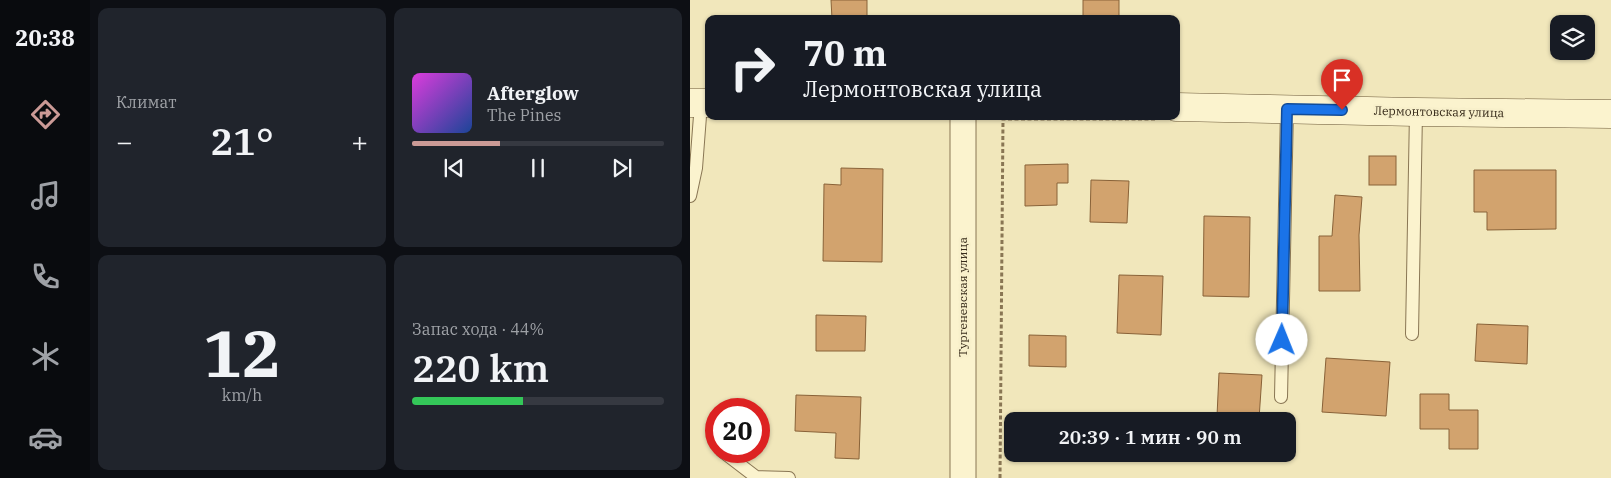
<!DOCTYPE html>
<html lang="ru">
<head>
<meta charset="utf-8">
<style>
	:root { --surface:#171b24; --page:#20242c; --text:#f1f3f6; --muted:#9ea1a6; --line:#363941; --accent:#cb9a96 }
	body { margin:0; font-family:"IBM Plex Serif",serif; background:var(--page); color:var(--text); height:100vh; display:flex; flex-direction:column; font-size:19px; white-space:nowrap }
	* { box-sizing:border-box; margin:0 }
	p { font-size:16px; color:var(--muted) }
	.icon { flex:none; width:28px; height:28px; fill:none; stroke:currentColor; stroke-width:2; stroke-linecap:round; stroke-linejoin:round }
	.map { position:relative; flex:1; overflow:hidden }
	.sheet { display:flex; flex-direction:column; gap:8px; padding:8px; background:#0d0f14; width:600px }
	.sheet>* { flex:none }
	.top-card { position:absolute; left:15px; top:15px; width:475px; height:105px; border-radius:10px; box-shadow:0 1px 4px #0004; background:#171b24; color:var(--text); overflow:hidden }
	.buttons { position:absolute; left:860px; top:15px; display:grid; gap:10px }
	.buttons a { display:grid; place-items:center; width:45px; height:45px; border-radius:10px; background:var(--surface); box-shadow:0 1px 4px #0004; font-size:25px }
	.speed { position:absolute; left:15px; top:398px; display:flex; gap:10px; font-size:25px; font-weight:700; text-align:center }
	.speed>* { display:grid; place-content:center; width:65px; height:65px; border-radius:50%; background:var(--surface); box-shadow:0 1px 4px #0004; line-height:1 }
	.speed .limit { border:8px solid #d22; background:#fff; color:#111 }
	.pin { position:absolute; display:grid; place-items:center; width:42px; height:42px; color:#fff; margin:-51px -21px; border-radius:50% 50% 50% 0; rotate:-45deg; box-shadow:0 0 5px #0007 }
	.pin .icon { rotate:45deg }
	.me { position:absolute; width:55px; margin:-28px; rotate:1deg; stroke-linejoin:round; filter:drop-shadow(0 0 4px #0008) }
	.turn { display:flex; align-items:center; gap:18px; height:105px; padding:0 15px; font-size:22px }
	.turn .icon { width:65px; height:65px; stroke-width:2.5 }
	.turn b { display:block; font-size:35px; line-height:42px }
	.big { font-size:38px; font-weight:600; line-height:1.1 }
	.sheet .tile { flex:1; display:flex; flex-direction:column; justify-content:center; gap:8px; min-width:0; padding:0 18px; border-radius:10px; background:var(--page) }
	.sheet .dial { align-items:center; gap:0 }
	.dial b { font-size:65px; line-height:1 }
	.song { display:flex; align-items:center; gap:15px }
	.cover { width:60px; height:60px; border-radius:8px; background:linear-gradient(135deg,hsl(300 70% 55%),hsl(220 70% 35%)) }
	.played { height:5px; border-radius:2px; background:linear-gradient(90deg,var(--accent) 35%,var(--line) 35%) }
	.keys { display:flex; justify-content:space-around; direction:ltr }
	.heat { display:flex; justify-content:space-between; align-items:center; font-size:28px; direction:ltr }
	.charge { height:8px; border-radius:4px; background:linear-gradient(90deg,#34c759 44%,var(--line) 0) }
	.sheet .tiles { flex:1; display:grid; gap:8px; grid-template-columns:repeat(2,1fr) }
	.trip { position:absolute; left:314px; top:412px; width:292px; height:50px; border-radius:10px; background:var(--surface); box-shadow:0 1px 4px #0004; font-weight:600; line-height:50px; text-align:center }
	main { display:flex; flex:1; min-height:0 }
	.menu { display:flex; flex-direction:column; width:90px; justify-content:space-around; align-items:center; background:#090b0e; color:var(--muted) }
	.menu .icon { width:35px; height:35px }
	.menu .on { color:var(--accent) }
	.menu b { font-size:22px; color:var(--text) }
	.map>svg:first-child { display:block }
</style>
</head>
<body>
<main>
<nav class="menu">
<b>20:38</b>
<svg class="icon on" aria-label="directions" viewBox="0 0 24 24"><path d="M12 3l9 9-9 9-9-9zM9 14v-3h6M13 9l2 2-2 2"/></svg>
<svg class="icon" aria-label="music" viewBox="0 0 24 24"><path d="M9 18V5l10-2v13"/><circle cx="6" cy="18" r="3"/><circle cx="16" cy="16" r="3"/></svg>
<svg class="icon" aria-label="phone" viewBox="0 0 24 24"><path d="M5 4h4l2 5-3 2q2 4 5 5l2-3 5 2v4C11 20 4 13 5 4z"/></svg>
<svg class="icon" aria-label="climate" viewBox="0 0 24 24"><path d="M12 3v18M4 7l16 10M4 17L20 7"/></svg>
<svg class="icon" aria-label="car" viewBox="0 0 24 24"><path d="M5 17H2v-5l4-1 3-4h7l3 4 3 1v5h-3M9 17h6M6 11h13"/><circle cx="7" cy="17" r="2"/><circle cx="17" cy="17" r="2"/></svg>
</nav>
<section class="sheet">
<div class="tiles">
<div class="tile"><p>Климат</p>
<div class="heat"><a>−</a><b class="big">21°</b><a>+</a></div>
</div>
<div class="tile">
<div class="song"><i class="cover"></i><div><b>Afterglow</b><p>The Pines</p></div></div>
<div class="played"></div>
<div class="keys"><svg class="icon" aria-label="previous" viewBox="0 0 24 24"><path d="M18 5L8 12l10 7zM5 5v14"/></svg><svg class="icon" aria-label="pause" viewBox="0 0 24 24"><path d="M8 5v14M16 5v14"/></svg><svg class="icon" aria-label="next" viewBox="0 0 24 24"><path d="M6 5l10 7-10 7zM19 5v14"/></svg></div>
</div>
<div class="tile dial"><b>12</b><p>km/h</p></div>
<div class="tile"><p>Запас хода · 44%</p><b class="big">220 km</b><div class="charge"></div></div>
</div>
</section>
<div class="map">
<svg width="921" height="478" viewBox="0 0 921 478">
	<rect width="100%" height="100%" fill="#f1e7bb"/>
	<g fill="#d2a36e" stroke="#896238">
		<polygon points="141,0 177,0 177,19 142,19"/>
		<rect x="393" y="0" width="36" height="19"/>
		<rect x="679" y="156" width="27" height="29"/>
		<polygon points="378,164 378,183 367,183 367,205 335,206 335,165"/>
		<polygon points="151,168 193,169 192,262 133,261 134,184 151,185"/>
		<polygon points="784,170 866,170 866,229 797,230 797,212 784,212"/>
		<polygon points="401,180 439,181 437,223 400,222"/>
		<polygon points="645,195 672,197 669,235 670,291 629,291 629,236 642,236"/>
		<polygon points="514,216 560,217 559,297 513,296"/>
		<polygon points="429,275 473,276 471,335 427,333"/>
		<polygon points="126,315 176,316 175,351 126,351"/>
		<polygon points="787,324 838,326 837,364 785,361"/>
		<polygon points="339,335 376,336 376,367 339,366"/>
		<polygon points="636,358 700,362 696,416 632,412"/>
		<polygon points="529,373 572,375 569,419 527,416"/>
		<polygon points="730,394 759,394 759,410 788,410 788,449 759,449 759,429 730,429"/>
		<polygon points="106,395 171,397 169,459 145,458 146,433 105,431"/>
	</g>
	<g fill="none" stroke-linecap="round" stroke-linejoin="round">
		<defs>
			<g id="lane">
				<polyline points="0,196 6,168 11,103"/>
				<polyline points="722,334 726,112"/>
				<polyline points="591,397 597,109"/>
				<polyline points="32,451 66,477 99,478"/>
			</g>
			<polyline id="street" points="273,478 273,116"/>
			<g id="secondary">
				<polyline points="0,103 19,103"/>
				<polyline points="486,107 726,112 921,114"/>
			</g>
		</defs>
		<use href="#lane" stroke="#897654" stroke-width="14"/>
		<use href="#street" stroke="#897654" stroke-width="27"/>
		<use href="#secondary" stroke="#6a5737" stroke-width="29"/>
		<polyline stroke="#897654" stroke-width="3" stroke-dasharray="4 2.5" stroke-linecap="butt" points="310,478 313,119 465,119"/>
		<use href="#lane" stroke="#fbf3ce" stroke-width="12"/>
		<use href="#street" stroke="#fbf3ce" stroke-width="25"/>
		<use href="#secondary" stroke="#fbf3ce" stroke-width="28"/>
	</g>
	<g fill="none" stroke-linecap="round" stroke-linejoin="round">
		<defs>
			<polyline id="route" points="592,340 597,109 652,110"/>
		</defs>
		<use href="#route" stroke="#114b97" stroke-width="12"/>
		<use href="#route" stroke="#1a73e8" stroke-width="9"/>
	</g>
	<g text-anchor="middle" stroke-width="5" stroke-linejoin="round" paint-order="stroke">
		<g font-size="12" fill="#372b1a" stroke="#f8f0cb">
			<text transform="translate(749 112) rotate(1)" y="4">Лермонтовская улица</text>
			<text transform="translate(273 297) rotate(-90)" y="4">Тургеневская улица</text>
		</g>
	</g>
</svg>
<div class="buttons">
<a><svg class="icon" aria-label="layers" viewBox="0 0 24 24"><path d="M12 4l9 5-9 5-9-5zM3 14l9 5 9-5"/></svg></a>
</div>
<div class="speed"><div class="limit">20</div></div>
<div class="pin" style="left:652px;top:110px;background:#d93025"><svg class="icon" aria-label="arrive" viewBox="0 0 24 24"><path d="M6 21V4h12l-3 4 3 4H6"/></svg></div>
<svg class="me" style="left:592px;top:340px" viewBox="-20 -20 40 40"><circle r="19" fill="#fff"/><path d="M0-13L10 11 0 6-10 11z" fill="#1a73e8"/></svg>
<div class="trip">20:39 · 1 мин · 90 m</div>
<div class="top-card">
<div class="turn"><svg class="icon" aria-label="right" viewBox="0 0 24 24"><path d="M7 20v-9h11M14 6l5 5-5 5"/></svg><div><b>70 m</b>Лермонтовская улица</div></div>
</div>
</div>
</main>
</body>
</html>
